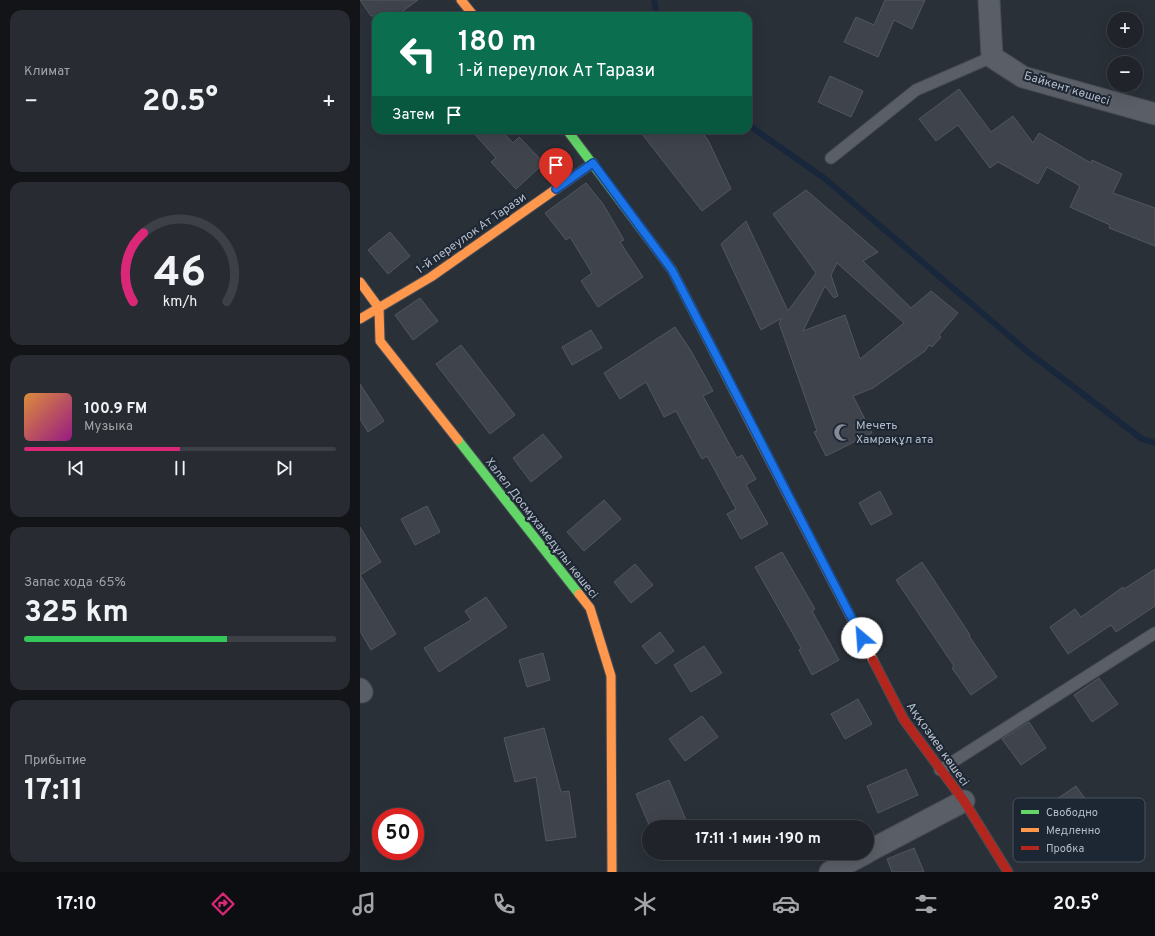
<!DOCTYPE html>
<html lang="ru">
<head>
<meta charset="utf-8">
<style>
	:root { --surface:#20242a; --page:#282c32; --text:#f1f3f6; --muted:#a2a4a8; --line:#3d4147; --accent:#db2777 }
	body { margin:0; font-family:Overpass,sans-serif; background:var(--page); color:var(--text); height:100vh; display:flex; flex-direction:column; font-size:15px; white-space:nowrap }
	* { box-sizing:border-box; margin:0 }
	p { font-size:13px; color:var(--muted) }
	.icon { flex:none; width:22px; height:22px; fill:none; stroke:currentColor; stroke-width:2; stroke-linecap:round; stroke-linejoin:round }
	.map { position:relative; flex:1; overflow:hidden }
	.side { display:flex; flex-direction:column; gap:10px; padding:10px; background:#121417; width:360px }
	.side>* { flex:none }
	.hud { position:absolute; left:12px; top:12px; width:380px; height:122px; border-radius:12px; box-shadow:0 4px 16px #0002,0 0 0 1px var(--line); background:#0b6e4f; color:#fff; overflow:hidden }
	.buttons { position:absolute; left:747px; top:12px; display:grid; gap:8px }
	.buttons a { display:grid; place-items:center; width:36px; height:36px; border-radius:50%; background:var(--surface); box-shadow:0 4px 16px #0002,0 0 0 1px var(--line); font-size:20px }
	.speed { position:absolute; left:12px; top:808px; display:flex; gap:8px; font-size:20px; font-weight:700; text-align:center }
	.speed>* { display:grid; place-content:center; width:52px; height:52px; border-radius:50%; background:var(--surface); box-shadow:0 4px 16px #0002,0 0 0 1px var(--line); line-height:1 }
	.speed .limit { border:6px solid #d22; background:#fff; color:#111 }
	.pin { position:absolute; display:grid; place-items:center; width:34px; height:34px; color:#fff; margin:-41px -17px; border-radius:50% 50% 50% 0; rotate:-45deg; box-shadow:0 0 4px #0007 }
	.pin .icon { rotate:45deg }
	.me { position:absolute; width:44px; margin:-22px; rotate:333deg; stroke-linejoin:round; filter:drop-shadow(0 0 3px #0008) }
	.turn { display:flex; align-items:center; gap:14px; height:84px; padding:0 20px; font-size:18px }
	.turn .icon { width:52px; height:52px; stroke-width:2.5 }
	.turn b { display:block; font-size:28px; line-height:34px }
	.then { display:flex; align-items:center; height:38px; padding:0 20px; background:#0003; gap:8px; font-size:15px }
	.big { font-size:30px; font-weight:700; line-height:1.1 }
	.side .tile { flex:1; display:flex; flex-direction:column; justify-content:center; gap:6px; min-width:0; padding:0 14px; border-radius:12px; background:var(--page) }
	.side .dial { align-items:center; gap:0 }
	.dial svg { height:104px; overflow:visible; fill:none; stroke:var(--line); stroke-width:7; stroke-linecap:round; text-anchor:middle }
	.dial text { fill:var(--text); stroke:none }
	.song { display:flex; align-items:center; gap:12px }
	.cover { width:48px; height:48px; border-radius:6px; background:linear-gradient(135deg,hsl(30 70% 55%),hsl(310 70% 35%)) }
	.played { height:4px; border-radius:2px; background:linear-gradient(90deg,var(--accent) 50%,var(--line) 50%) }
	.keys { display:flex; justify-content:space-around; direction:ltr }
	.heat { display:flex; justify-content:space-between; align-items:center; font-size:22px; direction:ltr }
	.charge { height:6px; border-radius:3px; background:linear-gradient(90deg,#34c759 65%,var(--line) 0) }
	.trip { position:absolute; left:282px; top:820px; width:232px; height:40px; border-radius:20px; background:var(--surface); box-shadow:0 4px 16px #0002,0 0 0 1px var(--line); font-weight:700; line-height:40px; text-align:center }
	.tab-bar { display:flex; height:64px; justify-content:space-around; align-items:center; background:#0d0e11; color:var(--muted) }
	.tab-bar .icon { width:28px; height:28px }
	.tab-bar .current { color:var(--accent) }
	.tab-bar b { font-size:18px; color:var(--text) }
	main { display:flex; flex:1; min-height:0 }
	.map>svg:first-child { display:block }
</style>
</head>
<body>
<main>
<section class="side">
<div class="tile"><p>Климат</p>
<div class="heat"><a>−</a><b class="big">20.5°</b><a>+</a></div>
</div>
<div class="tile dial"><svg viewBox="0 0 100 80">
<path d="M14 69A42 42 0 1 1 86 69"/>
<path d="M14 69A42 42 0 0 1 22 16" stroke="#db2777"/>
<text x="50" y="56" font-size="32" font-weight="700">46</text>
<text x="50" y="72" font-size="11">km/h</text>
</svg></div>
<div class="tile">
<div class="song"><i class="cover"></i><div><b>100.9 FM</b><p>Музыка</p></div></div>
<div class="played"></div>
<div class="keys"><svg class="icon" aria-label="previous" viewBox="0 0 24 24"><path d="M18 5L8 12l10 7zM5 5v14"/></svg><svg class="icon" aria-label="pause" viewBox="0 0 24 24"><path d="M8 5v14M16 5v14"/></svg><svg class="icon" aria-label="next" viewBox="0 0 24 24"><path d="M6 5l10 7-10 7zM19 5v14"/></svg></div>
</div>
<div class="tile"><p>Запас хода · 65%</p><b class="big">325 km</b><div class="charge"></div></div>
<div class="tile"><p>Прибытие</p><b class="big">17:11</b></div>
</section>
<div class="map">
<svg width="795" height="872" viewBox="0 0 795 872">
	<rect width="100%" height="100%" fill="#2a3038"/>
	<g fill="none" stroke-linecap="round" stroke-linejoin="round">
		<g stroke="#19273c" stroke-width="6">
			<polyline points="294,0 297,16"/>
			<polyline points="388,124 397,131 464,178 668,352 782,439 795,443"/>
		</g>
	</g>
	<g fill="#3f444c" stroke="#52575f" fill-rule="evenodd">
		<polygon points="0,0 58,0 36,16 11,16"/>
		<polygon points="525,0 565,0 552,29 534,20 518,57 484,42 496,17 514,25"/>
		<polygon points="470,76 503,91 491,117 458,102"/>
		<polygon points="599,89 631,132 653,116 673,143 679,133 731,163 732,160 762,174 753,193 795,208 795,246 749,228 750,225 710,207 720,186 687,167 678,184 638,162 630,168 598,125 576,141 559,119"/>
		<polygon points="111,130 141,130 153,143 159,137 184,163 156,189 131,162 136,158"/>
		<polygon points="279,130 340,130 348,140 371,189 342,211"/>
		<polygon points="226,183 243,204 264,240 260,242 283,277 238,307 221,281 232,273 210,237 206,240 185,213"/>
		<path d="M446,190L518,252L503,261L551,308L571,291L598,313L579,335L581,337L572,347L569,345L565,351L513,388L493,396L512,433L466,456L454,432L457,431L419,323L422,318L401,330L361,244L386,221L428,311L456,273L413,214ZM477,263L544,323L500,359L485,315L443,331L465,286L474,298L478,296L471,275Z"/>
		<polygon points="30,232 50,256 28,274 8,250"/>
		<polygon points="60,298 78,321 53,340 35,315"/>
		<polygon points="315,327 331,351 353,391 343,396 377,458 382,455 396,479 386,485 408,524 381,539 367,514 376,509 347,456 342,459 316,411 304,417 286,382 260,399 244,373"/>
		<polygon points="231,330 242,348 212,365 202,347"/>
		<polygon points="101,345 155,415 130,434 76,364"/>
		<polygon points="0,384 24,421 8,432 0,419"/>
		<polygon points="183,434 202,457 171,482 153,458"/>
		<polygon points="520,491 532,514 511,525 499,503"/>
		<polygon points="244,500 261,519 224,551 207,532"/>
		<polygon points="67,506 80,532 55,545 41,519"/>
		<polygon points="0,527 21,562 0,575 36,634 11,650 0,631"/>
		<polygon points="422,552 455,609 452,611 479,660 452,675 439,650 441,648 395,567"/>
		<polygon points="562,562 610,635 609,636 637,677 611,695 592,668 594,666 536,580"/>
		<polygon points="275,564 293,585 271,603 254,582"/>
		<polygon points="795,569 795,606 756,632 751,625 708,654 690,627 715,609 721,617 763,587 764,589"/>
		<polygon points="126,597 147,627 79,672 64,648 111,620 105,611"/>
		<polygon points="300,632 314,651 296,664 282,646"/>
		<polygon points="344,646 362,673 331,692 314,665"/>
		<polygon points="183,653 190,680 167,687 159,660"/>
		<polygon points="739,678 758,704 732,722 714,695"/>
		<polygon points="498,699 512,724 485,739 471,714"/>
		<polygon points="342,716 358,737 325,761 309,739"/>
		<polygon points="669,722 686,748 661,765 642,739"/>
		<polygon points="184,728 201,792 209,791 216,837 186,841 176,777 155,782 144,738"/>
		<polygon points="546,769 558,795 518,813 507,786"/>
		<polygon points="309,780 329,827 290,827 276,794"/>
		<polygon points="716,786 735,813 709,831 691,803"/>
		<polygon points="353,819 357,827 337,827"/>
		<polygon points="554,848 564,872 532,872 527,859"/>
		<polygon points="430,853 450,853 435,861"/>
	</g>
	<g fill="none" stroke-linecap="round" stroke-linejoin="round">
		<defs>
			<g id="lane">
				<polyline points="471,158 556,90 632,57"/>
				<polyline points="580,770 795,633"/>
			</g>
			<g id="street">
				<polyline points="629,0 632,57 663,77 795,114"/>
				<polyline points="0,689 2,692"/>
				<polyline points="507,852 604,801"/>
				<polyline points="470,872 506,853"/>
			</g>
			<g id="fast">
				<polyline points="207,130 312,270 375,393"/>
				<polyline points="98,440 219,594"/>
			</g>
			<g id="slow">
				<polyline points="101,0 114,16"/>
				<polyline points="0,282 19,308 20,341 98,440"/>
				<polyline points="0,319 71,277 233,163"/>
				<polyline points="375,393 513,660"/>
				<polyline points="219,594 230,608 251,676 252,872"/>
			</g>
			<polyline id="jam" points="513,660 544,720 604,801 648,872"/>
		</defs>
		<use href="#lane" stroke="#484c55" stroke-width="13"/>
		<use href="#street" stroke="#484c55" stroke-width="23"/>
		<use href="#fast" stroke="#484c55" stroke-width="11"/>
		<use href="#slow" stroke="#484c55" stroke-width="11"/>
		<use href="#jam" stroke="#484c55" stroke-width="11"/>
		<use href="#lane" stroke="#5a5e66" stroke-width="11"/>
		<use href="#street" stroke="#5a5e66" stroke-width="21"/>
		<use href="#fast" stroke="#63d668" stroke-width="9"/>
		<use href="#slow" stroke="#ff974d" stroke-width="9"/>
		<use href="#jam" stroke="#b3261e" stroke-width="9"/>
	</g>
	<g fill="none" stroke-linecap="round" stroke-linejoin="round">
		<defs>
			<polyline id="route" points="196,189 233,163 312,270 502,638"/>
		</defs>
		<use href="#route" stroke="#114b97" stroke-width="10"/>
		<use href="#route" stroke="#1a73e8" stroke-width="7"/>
	</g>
	<defs>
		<symbol id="mosque-bare" viewBox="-9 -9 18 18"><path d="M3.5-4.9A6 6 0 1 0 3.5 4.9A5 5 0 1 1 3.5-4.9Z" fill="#848b96" stroke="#1d2633" stroke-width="2.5" paint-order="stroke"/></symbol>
	</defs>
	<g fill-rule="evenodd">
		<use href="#mosque-bare" x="470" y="420" width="25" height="25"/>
	</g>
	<g text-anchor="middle" stroke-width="4" stroke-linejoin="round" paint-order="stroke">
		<g font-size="12" fill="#b4bcc9" stroke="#1d2633">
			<text transform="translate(707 88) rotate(17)" y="4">Байкент көшесі</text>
			<text transform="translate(111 233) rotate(-35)" y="4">1-й переулок Ат Тарази</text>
			<text transform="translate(182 528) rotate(52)" y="4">Халел Досмұхамедұлы көшесі</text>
			<text transform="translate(578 744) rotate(55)" y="4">Аққозиев көшесі</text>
		</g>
		<g font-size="12" fill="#b4bcc9" stroke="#1d2633" text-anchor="start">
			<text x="496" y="429">Мечеть<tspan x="496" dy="14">Хамрақұл ата</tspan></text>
		</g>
	</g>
	<rect x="653" y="798" width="132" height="64" rx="6" fill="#1d2633" stroke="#4a5360" stroke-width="1"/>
	<rect x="661" y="810" width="18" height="4" fill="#63d668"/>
	<rect x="661" y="828" width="18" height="4" fill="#ff974d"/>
	<rect x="661" y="846" width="18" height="4" fill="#b3261e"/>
	<g font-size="11" fill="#b4bcc9">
		<text x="686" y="816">Свободно</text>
		<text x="686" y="834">Медленно</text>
		<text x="686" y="852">Пробка</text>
	</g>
</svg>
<div class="buttons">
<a>+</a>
<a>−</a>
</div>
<div class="speed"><div class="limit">50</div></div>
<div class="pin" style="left:196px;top:189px;background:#d93025"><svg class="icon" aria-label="arrive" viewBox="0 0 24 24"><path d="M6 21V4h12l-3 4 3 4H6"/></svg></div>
<svg class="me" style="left:502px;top:638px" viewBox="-20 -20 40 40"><circle r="19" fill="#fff"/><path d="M0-13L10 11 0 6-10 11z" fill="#1a73e8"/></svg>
<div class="trip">17:11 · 1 мин · 190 m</div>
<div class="hud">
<div class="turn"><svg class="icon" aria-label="left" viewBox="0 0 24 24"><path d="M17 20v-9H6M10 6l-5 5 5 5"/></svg><div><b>180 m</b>1-й переулок Ат Тарази</div></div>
<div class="then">Затем<svg class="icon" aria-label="arrive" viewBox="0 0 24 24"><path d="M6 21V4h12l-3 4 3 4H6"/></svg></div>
</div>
</div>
</main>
<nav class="tab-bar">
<b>17:10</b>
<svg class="icon current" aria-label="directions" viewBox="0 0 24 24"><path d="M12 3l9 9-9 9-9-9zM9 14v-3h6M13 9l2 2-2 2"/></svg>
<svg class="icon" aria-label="music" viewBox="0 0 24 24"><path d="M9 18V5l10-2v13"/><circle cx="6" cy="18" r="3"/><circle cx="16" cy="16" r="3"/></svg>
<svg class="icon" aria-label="phone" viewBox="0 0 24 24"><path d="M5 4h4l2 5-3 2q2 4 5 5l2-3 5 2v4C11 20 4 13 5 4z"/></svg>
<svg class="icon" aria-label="climate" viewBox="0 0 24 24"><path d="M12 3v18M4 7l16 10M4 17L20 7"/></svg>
<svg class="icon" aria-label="car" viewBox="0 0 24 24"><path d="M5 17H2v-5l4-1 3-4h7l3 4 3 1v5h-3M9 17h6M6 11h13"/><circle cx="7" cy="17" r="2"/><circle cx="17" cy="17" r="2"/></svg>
<svg class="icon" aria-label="filters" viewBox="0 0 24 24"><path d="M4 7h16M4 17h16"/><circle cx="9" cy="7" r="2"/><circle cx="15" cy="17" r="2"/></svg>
<b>20.5°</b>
</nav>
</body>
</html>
